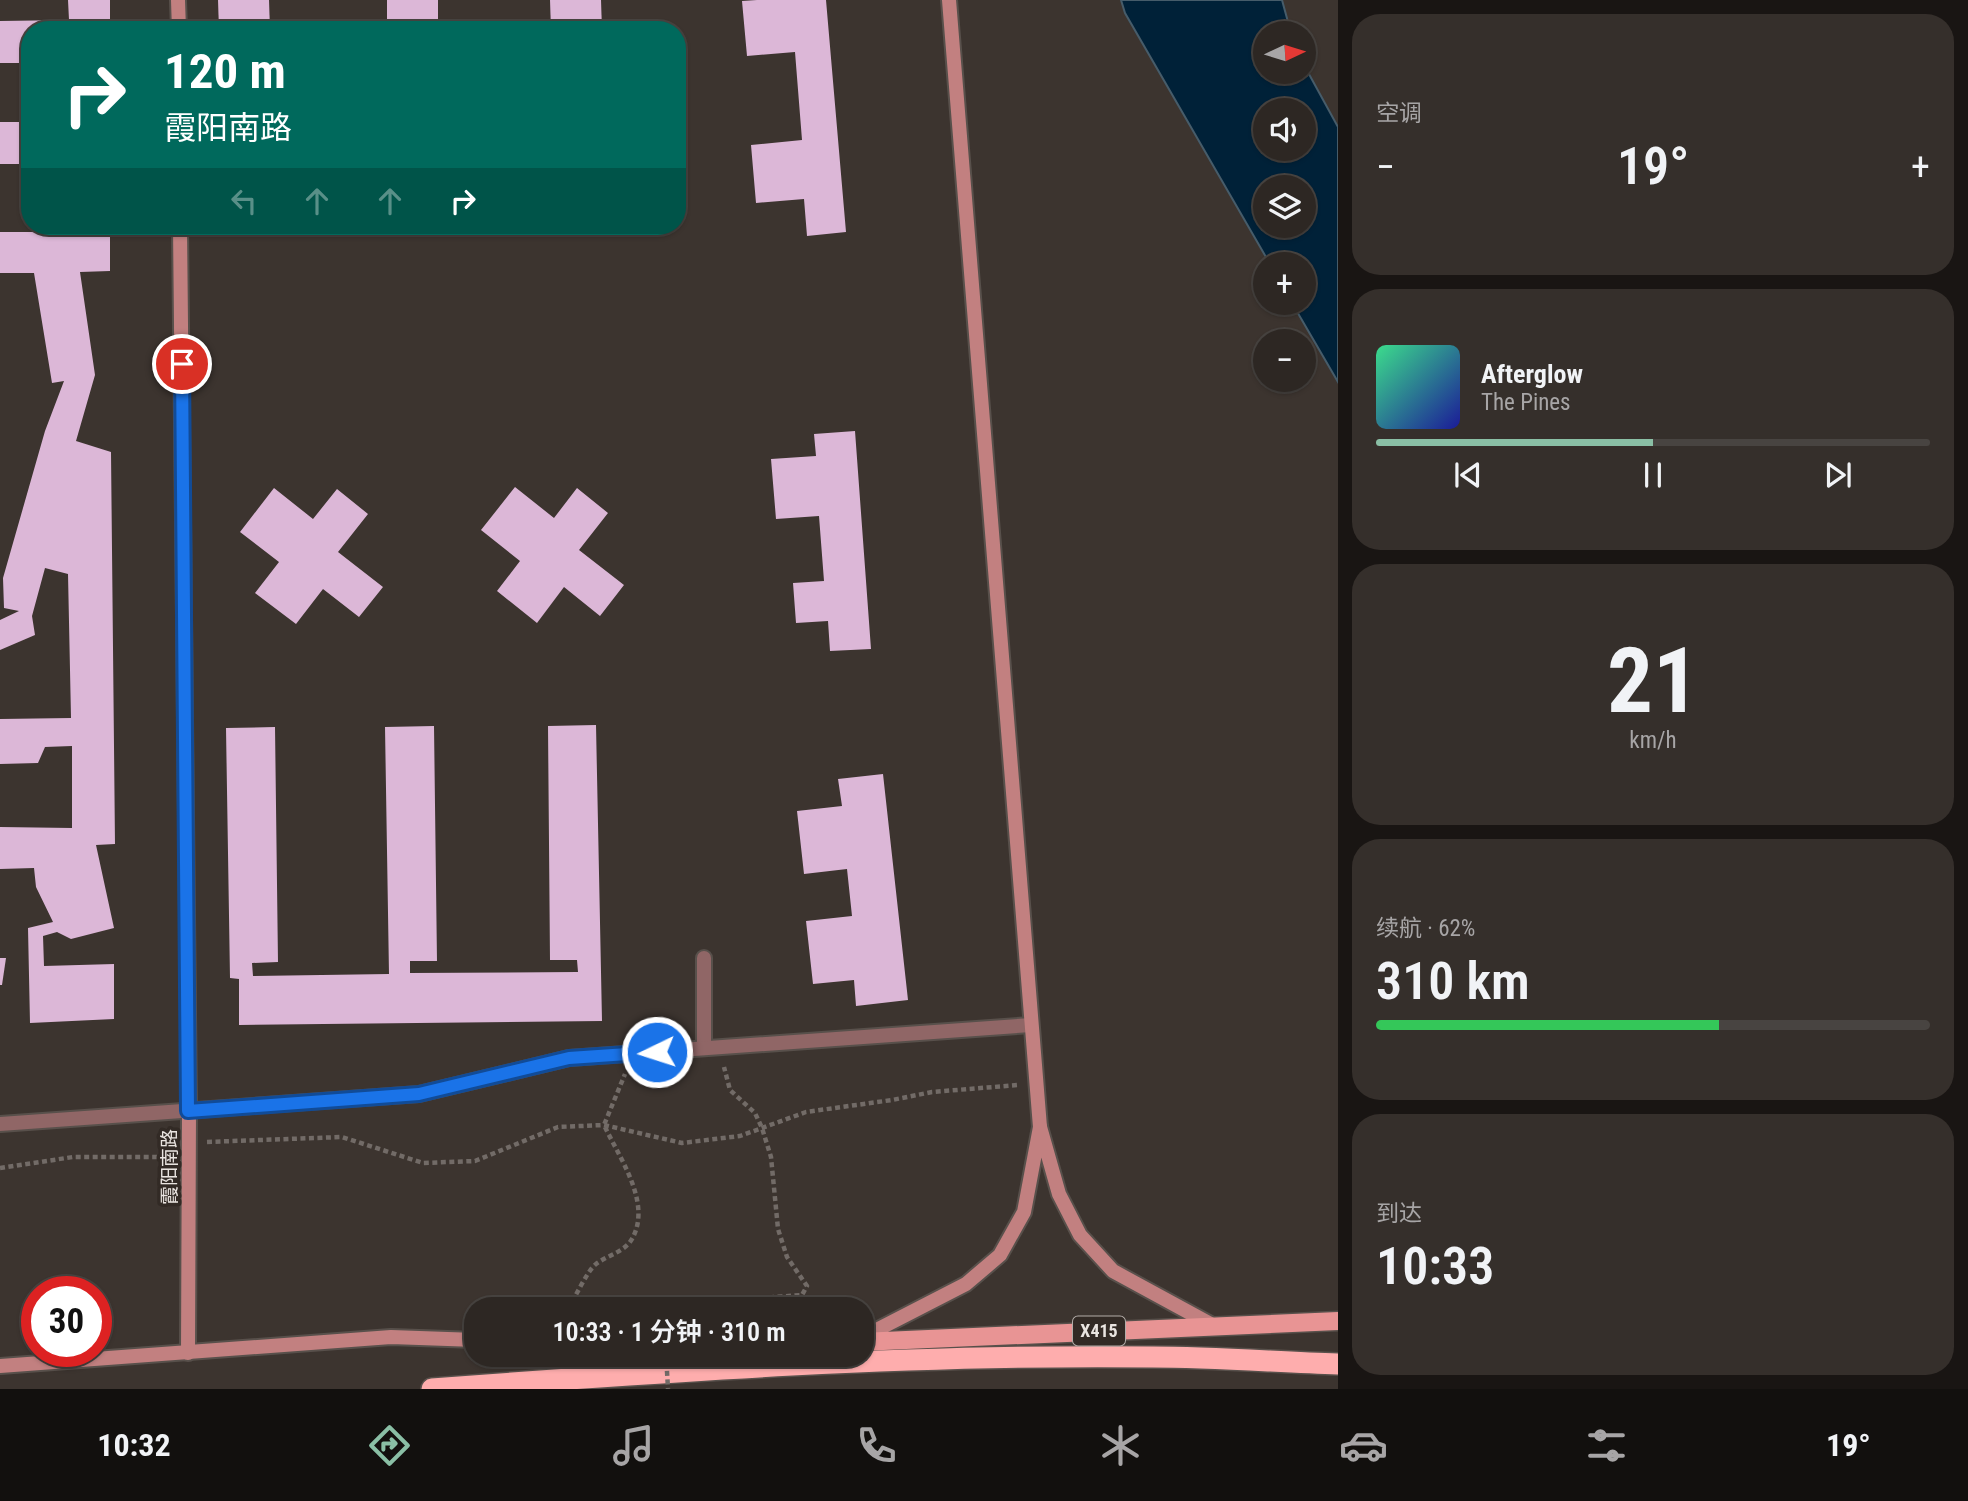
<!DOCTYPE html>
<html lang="zh">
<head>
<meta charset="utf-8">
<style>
	:root { --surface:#2d2723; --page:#352f2b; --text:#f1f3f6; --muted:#a7a5a6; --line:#484441; --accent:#8abfa5 }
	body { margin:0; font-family:"Roboto Condensed","Noto Sans SC",sans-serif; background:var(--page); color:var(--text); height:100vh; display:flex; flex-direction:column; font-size:26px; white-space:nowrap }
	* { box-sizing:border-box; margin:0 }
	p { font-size:23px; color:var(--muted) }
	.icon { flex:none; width:38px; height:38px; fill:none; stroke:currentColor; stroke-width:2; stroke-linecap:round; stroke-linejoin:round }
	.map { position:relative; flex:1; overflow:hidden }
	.side { display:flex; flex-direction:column; gap:14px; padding:14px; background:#191513; width:630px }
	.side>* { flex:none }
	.guide { position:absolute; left:21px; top:21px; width:665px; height:214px; border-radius:28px; box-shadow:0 2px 5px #0004,0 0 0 2px var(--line); background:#00695c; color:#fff; overflow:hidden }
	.needle { width:46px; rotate:86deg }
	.tools { position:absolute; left:1253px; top:21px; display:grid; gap:14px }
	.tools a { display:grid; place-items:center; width:63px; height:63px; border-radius:50%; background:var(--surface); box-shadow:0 2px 5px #0004,0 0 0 2px var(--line); font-size:35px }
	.speed { position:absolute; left:21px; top:1276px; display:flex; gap:14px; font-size:35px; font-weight:700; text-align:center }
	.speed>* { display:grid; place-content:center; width:91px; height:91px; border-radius:50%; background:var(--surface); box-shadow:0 2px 5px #0004,0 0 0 2px var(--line); line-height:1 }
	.speed .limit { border:10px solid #d22; background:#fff; color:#111 }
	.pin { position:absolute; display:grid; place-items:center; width:60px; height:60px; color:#fff; margin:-30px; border:4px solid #fff; border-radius:50%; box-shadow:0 2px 7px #0007 }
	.me { position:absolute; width:77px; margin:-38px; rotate:266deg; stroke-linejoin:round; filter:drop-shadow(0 0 5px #0008) }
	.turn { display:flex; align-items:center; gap:24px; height:147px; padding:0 28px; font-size:32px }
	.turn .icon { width:91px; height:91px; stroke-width:2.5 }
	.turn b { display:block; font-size:49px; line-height:60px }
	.lanes { display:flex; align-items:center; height:66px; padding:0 28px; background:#0003; justify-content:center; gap:35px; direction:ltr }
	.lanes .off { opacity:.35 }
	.big { font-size:52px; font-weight:600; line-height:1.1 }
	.side .tile { flex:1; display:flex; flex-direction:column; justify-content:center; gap:10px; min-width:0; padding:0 24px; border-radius:28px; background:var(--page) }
	.side .dial { align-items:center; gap:0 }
	.dial b { font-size:91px; line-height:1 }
	.song { display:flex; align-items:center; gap:21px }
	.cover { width:84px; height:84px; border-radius:10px; background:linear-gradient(135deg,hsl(150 70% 55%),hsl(240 70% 35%)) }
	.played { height:7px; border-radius:4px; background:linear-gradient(90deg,var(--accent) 50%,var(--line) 50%) }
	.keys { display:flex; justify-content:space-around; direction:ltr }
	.heat { display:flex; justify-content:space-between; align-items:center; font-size:38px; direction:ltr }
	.charge { height:10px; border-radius:5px; background:linear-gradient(90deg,#34c759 62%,var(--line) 0) }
	.trip { position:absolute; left:464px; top:1297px; width:410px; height:70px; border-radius:28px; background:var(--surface); box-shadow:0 2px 5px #0004,0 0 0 2px var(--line); font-weight:600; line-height:70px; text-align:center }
	.menu { display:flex; height:112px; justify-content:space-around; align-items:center; background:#12100e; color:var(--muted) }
	.menu .icon { width:49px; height:49px }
	.menu .selected { color:var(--accent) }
	.menu b { font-size:32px; color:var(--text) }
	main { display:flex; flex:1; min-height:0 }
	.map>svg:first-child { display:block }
</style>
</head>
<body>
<main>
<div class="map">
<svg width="1338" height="1389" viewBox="0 0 1338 1389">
	<rect width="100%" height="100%" fill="#3c342f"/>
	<path fill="#002138" stroke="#465c6a" stroke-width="2" fill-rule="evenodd" d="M1121,0H1282L1291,33H1265V72H1304V65L1338,127V382L1292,303H1304V264H1270L1125,13ZM1265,110H1304V149H1265ZM1265,187H1304V226H1265Z"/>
	<g fill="#dcb7d7">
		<polygon points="68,0 110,0 110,30 30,30 30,63 0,63 0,21 69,20"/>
		<polygon points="218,0 269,0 270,30 219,30"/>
		<rect x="387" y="0" width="51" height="30"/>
		<polygon points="550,0 601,0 602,30 551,30"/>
		<polygon points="757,0 826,0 846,232 807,236 804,199 756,203 751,145 802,140 795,52 747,56 742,1"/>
		<rect x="0" y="122" width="30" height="42"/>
		<polygon points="69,226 110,226 110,271 80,272 95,375 76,441 111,452 115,844 96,845 114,928 71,939 57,932 43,936 44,966 114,964 114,1019 30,1023 28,928 53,922 36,887 34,868 0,869 0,827 72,828 72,746 45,747 38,763 0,764 0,719 71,718 68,574 45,568 32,616 35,635 0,650 0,620 19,611 4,608 3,578 45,431 64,381 52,383 34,273 0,273 0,232 69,232"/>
		<polygon points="855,431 871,649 830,651 828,621 796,623 793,583 824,581 819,516 776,519 771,459 816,456 814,434"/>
		<polygon points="515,487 554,518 577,488 608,513 579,550 624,585 600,616 564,587 537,623 497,591 520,561 481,530"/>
		<polygon points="274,488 313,519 337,489 368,514 338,552 383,587 359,617 323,589 296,624 255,593 279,562 240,532"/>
		<polygon points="596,725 602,1021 239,1025 239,979 230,978 226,728 275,727 278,962 252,963 253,976 389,974 385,727 434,726 437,961 410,961 410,973 578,972 577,960 550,960 548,726"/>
		<polygon points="883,774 908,1000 856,1006 854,980 813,984 806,921 852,916 847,869 804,874 797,811 842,806 838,779"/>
		<polygon points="0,958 6,958 2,985 0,985"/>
	</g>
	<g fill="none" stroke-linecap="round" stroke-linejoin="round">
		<defs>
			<g id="street">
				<polyline points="704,1048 704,958"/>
				<polyline points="0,1124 419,1094 569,1058 1031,1025"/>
			</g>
			<g id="secondary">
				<polyline points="178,0 179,30"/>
				<polyline points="949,0 1040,1127"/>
				<polyline points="180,226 189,1111 188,1353"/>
				<polyline points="861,1338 966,1284 1000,1255 1024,1212 1040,1127 1059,1194 1080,1235 1113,1271 1214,1326"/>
				<polyline points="574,1354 618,1374"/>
				<polyline points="0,1366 391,1337 476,1340"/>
			</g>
			<g id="primary">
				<polyline points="861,1342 1338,1321"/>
				<polyline points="725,1360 766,1354"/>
			</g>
			<path id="highway" d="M432,1389C672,1371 912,1354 1152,1357C1214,1357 1276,1362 1338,1364"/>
		</defs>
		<use href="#street" stroke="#58504b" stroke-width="18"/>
		<use href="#secondary" stroke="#58504b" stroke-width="18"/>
		<use href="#primary" stroke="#58504b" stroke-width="21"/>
		<use href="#highway" stroke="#58504b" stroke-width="24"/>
		<g stroke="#726b67" stroke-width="4.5" stroke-dasharray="5 3.5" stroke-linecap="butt">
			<polyline points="207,1142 342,1137 423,1163 475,1161 558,1127 604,1125 682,1143 740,1136 806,1112 892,1100 932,1092 1018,1085"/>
			<polyline points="0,1168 73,1157 170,1157"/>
			<polyline points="758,1298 759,1309"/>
			<polyline points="572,1301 584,1309"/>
			<path d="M568,1309C575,1298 587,1271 596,1264C609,1254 627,1252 634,1235C650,1200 619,1157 604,1125L625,1074"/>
			<polyline points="608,1309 802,1295 807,1286 787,1257 778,1229 771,1157 762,1128 755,1113 730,1090 724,1067"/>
		</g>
		<use href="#street" stroke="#906666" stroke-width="14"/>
		<use href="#secondary" stroke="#c28080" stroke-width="14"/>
		<use href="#primary" stroke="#e89494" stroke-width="18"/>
		<use href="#highway" stroke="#feadad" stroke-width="21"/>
		<polyline stroke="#726b67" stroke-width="4.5" stroke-dasharray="5 3.5" stroke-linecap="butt" points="666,1354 668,1389"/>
	</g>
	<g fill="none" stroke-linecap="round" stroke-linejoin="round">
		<defs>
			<polyline id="route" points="182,364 188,1111 419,1094 569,1058 657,1052"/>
		</defs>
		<use href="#route" stroke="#114b97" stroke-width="18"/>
		<use href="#route" stroke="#1a73e8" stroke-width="12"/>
	</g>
	<g text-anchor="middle" stroke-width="7" stroke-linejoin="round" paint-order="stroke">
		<rect fill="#322a25" stroke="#b2aca8" stroke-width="2" x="1073" y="1316.5" width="52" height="29" rx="5"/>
		<g font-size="18" font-weight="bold" fill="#e9e4e0">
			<text x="1099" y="1337">X415</text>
		</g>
		<g font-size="19" fill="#e9e4e0" stroke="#322a25">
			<text transform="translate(169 1167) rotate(-90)" y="7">霞阳南路</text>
		</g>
	</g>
</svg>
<div class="tools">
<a><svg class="needle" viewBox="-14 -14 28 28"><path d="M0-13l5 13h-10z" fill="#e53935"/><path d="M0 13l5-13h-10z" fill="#a7a5a6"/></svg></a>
<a><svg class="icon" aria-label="sound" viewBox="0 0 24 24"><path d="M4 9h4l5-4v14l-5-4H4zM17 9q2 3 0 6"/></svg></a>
<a><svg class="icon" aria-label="layers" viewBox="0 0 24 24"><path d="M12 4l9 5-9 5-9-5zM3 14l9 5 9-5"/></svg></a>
<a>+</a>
<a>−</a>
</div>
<div class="speed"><div class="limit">30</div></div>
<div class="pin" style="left:182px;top:364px;background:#d93025"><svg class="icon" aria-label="arrive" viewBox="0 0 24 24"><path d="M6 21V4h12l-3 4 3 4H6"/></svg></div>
<svg class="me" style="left:657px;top:1052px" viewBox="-20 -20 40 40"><circle r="17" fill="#1a73e8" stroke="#fff" stroke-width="3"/><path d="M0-11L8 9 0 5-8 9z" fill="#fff"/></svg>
<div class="trip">10:33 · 1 分钟 · 310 m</div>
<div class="guide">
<div class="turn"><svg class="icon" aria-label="right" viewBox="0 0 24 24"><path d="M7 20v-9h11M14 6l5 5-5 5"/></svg><div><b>120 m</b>霞阳南路</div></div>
<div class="lanes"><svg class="icon off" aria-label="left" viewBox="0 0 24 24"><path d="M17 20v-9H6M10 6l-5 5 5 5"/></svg><svg class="icon off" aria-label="ahead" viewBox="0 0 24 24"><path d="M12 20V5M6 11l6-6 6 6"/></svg><svg class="icon off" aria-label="ahead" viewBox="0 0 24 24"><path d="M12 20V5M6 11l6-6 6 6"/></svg><svg class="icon" aria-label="right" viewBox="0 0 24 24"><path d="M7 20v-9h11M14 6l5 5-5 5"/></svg></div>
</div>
</div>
<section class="side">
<div class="tile"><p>空调</p>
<div class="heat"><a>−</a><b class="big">19°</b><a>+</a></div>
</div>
<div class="tile">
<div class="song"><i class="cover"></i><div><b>Afterglow</b><p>The Pines</p></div></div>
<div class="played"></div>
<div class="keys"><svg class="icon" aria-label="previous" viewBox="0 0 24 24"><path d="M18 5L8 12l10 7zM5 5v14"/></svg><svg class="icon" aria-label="pause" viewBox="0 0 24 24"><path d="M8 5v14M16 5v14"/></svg><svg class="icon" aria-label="next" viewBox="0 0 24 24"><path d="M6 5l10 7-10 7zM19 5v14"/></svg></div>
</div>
<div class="tile dial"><b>21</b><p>km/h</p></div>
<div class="tile"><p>续航 · 62%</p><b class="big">310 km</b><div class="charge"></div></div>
<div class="tile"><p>到达</p><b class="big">10:33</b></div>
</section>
</main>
<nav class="menu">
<b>10:32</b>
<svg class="icon selected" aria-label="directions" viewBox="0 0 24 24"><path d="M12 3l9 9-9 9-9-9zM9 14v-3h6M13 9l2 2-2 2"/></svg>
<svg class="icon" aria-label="music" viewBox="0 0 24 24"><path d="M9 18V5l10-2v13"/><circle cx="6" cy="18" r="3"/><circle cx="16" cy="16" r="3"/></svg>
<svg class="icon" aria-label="phone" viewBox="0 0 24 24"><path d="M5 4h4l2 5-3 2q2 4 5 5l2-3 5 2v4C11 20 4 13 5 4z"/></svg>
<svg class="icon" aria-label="climate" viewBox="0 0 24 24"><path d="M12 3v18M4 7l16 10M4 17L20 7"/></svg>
<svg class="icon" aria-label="car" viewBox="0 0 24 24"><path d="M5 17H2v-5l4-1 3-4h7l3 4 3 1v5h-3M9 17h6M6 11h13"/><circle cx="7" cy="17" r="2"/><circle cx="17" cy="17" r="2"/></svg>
<svg class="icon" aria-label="filters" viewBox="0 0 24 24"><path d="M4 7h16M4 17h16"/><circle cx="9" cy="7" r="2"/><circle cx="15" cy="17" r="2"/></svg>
<b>19°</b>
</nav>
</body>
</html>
